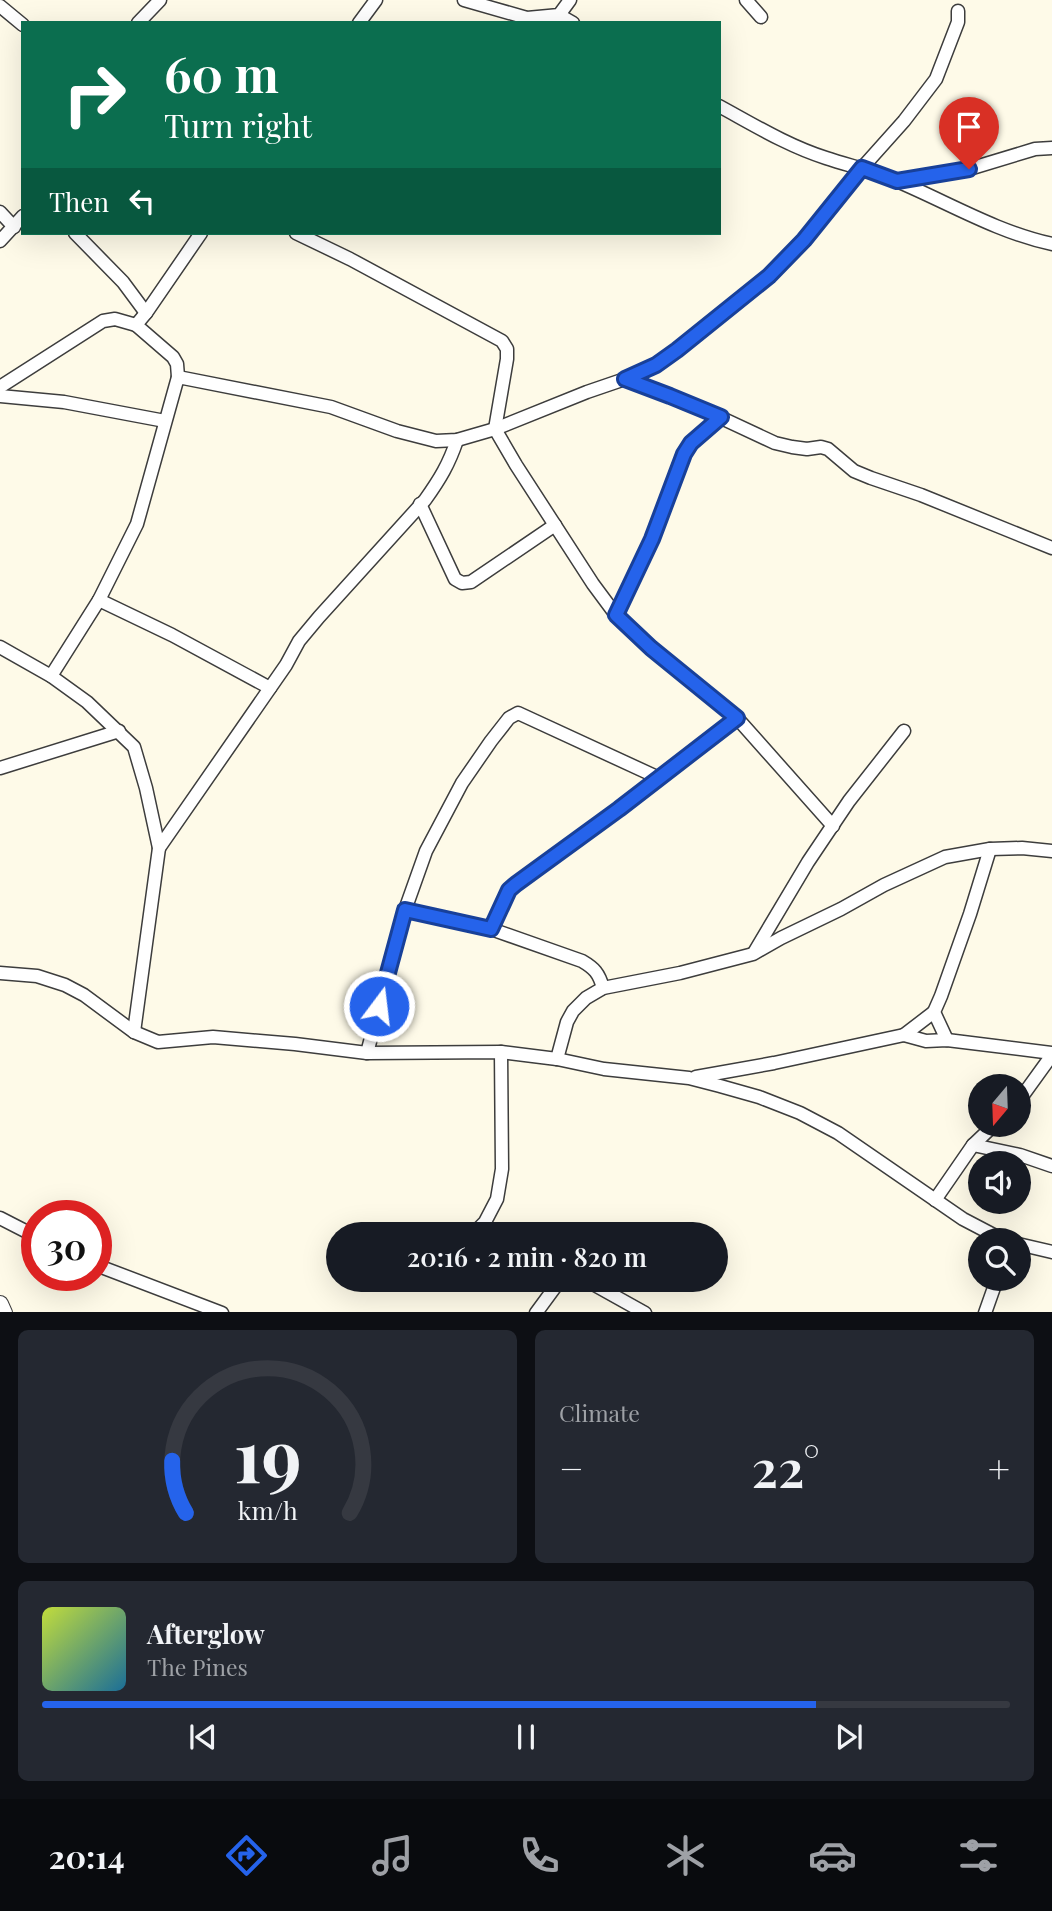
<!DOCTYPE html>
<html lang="en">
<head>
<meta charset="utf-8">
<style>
	:root { --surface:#171b24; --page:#242831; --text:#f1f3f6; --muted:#9ea1a6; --line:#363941; --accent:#2563eb }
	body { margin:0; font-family:"Playfair Display",serif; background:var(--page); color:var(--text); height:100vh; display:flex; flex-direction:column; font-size:26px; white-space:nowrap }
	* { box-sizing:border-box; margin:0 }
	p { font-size:23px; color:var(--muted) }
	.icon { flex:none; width:38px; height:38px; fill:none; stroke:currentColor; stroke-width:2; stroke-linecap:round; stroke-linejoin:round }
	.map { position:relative; height:1312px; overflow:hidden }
	.side { display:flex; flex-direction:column; gap:18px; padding:18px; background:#0d0f14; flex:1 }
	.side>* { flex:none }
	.banner { position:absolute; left:21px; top:21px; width:700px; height:214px; border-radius:0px; box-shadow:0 7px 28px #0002; background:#0b6e4f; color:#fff; overflow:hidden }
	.needle { width:46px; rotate:199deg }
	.buttons { position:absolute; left:968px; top:1074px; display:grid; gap:14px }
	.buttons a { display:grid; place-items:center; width:63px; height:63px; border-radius:50%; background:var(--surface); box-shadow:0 7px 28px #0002; font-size:35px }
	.speed { position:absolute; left:21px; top:1200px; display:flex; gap:14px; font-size:35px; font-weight:700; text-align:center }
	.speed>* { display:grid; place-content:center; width:91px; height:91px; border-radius:50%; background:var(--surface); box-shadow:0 7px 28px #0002; line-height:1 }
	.speed .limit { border:10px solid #d22; background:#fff; color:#111 }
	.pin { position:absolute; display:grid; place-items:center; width:60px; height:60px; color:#fff; margin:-72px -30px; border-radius:50% 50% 50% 0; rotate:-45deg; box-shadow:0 0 7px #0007 }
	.pin .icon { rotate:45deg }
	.me { position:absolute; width:77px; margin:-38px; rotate:15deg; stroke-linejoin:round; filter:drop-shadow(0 0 5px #0008) }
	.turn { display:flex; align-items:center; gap:24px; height:147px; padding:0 28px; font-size:32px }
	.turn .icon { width:91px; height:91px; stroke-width:2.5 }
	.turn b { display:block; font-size:49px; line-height:60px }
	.then { display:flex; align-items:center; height:66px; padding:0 28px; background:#0003; gap:14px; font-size:26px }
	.big { font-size:52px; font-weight:600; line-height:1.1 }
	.side .card { flex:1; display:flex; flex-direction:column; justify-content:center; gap:10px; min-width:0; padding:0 24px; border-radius:10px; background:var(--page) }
	.side .dial { align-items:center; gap:0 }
	.dial svg { height:182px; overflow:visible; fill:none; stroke:var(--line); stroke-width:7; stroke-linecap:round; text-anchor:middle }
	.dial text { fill:var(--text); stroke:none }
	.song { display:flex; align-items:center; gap:21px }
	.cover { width:84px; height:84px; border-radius:10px; background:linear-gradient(135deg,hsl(70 70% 55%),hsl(200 70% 35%)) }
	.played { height:7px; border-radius:4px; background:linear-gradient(90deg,var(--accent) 80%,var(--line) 80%) }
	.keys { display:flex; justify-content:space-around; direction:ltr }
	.heat { display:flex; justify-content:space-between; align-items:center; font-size:38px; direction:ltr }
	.side .tiles { flex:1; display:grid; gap:18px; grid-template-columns:1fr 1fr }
	.card:last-child { grid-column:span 2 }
	.trip { position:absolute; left:326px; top:1222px; width:402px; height:70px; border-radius:35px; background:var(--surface); box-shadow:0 7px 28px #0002; font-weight:600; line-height:70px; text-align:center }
	.tabs { display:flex; height:112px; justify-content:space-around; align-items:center; background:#090b0e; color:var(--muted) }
	.tabs .icon { width:49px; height:49px }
	.tabs .active { color:var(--accent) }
	.tabs b { font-size:32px; color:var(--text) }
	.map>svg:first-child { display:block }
</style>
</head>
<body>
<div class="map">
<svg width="1052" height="1313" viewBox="0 0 1052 1313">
	<rect width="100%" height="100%" fill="#fefae8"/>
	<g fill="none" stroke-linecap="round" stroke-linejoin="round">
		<defs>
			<g id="minor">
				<polyline points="464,0 527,18 559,15 570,0"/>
				<polyline points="746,0 761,17"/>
				<polyline points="0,6 23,25"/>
				<polyline points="559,15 573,23"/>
				<polyline points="138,23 160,0"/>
				<polyline points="359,23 376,0"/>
				<path d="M719,106C754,125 788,146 826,158C850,166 874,171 897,181C949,203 997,232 1052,244"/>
				<polyline points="899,181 969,169 1035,149 1052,148"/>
				<polyline points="0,212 14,227"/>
				<polyline points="75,233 123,282 146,313"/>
				<polyline points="296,233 350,259 502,341 507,349 507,359 495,429 516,465 593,584 616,615 651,648 737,718 833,826"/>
				<polyline points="0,241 23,216"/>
				<polyline points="178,377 177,364 173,357 136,325 146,313 201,233"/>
				<polyline points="625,379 656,364 677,350 769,276 804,240 862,168 904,121 936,79 958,22 958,11"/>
				<polyline points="0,387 103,321 115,319 136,325"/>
				<polyline points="0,396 64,402 165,421"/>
				<polyline points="420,504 455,579 462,583 471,582 555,525"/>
				<polyline points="99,600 172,635 270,688"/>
				<polyline points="616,615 652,539 683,454 691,443 721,417"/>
				<polyline points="0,647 51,676 87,702 134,747 146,788 159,848 134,1032"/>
				<polyline points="51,676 99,600 137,524 178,377 331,407 397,431 436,441 457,440 495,429 587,392 625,379 700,408 775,443 792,447 807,449 821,447 828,449 854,471 871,478 921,495 1052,548"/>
				<polyline points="0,768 119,731"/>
				<path d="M159,848L286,665L299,641L319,617L425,500C440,479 449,464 457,440"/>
				<path d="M405,910L491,929L582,961C594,968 599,973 603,988"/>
				<polyline points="491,929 509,890 516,885 619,809 737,718"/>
				<polyline points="755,951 808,862 849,801 904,731"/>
				<polyline points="0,973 37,976 65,985 84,995 134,1032 158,1042 213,1037 295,1044 367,1053 501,1052 557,1059 604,1069 689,1078 720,1086 759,1097 800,1113 838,1133 963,1219 1005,1241"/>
				<polyline points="904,1035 934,1012"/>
				<polyline points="947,1040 934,1012 941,996 970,914 990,849"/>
				<polyline points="367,1053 405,910 426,851 462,783 491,741 509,718 518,713 659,778"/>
				<polyline points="557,1059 567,1022 573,1011 586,998 603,988 680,973 753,954 781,938 841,909 884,885 945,857 990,849 1022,848 1052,851"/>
				<polyline points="696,1077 774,1063 904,1035 926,1041 947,1040 1052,1053"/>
				<polyline points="1018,1102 1052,1055"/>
				<polyline points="973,1145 994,1125"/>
				<polyline points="935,1200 973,1145 1020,1155 1052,1166"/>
				<polyline points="0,1218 37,1237"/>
				<polyline points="473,1234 485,1222 497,1199 502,1169 501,1052"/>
				<polyline points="1018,1244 1052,1252"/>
				<polyline points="96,1265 222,1313"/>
				<polyline points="535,1279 553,1288"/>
				<polyline points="584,1279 645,1313"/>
				<polyline points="536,1313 561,1279"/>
				<polyline points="985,1313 997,1279"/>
			</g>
			<polyline id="tertiary" points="0,1304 4,1313"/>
		</defs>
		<use href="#minor" stroke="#3d3d3d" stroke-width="15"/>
		<use href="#tertiary" stroke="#3d3d3d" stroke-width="18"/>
		<use href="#minor" stroke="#fff" stroke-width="12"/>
		<use href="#tertiary" stroke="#fff" stroke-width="16"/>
	</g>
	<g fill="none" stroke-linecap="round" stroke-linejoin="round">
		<defs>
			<polyline id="route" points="379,1006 405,910 491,929 509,890 516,884 619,809 737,718 651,648 616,615 652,539 684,454 691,443 721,417 670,396 625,379 656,365 677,350 769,276 804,240 862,168 897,181 969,169"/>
		</defs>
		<use href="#route" stroke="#184099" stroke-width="18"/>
		<use href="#route" stroke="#2563eb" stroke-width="12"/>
	</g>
</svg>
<div class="buttons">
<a><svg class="needle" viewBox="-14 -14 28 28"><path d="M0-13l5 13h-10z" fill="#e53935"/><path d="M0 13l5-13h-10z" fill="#9ea1a6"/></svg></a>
<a><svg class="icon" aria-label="sound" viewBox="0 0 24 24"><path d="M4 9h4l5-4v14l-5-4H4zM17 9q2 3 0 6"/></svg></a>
<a><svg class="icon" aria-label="search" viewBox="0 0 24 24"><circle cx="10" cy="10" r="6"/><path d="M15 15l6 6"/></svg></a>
</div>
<div class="speed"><div class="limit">30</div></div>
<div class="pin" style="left:969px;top:169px;background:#d93025"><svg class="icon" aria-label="arrive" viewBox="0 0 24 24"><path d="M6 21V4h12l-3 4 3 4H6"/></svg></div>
<svg class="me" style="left:379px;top:1006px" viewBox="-20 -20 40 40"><circle r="17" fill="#2563eb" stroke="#fff" stroke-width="3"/><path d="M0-11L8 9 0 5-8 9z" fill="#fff"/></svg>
<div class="trip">20:16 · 2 min · 820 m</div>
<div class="banner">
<div class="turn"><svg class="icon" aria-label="right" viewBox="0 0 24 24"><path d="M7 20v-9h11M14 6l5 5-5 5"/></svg><div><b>60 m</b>Turn right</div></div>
<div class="then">Then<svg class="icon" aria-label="left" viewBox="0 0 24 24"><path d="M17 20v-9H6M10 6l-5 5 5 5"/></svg></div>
</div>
</div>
<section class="side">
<div class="tiles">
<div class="card dial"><svg viewBox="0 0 100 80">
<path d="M14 69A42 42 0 1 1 86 69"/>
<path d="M14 69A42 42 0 0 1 8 46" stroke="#2563eb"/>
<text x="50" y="56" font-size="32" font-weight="700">19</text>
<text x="50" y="72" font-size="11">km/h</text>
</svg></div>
<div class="card"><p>Climate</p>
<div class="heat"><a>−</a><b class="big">22°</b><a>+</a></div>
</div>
<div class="card">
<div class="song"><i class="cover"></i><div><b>Afterglow</b><p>The Pines</p></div></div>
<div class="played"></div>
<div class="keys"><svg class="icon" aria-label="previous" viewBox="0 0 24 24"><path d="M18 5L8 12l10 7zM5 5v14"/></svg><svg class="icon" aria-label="pause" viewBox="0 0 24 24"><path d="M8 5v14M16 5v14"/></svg><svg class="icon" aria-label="next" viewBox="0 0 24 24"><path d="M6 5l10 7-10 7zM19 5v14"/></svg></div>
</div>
</div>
</section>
<nav class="tabs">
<b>20:14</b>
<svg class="icon active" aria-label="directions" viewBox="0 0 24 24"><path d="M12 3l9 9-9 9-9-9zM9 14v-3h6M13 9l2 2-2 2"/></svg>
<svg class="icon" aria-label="music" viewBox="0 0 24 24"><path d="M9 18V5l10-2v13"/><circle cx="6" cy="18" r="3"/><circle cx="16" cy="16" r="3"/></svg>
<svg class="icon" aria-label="phone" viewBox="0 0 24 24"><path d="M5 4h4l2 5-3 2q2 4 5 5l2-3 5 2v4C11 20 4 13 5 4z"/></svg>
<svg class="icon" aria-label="climate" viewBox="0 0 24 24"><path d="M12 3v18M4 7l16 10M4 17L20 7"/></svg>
<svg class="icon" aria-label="car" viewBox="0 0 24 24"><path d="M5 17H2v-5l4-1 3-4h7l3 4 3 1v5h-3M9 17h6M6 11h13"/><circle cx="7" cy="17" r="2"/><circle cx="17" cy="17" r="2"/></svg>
<svg class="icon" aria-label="filters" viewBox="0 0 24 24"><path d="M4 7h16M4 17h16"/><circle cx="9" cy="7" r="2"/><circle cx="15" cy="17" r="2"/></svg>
</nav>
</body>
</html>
